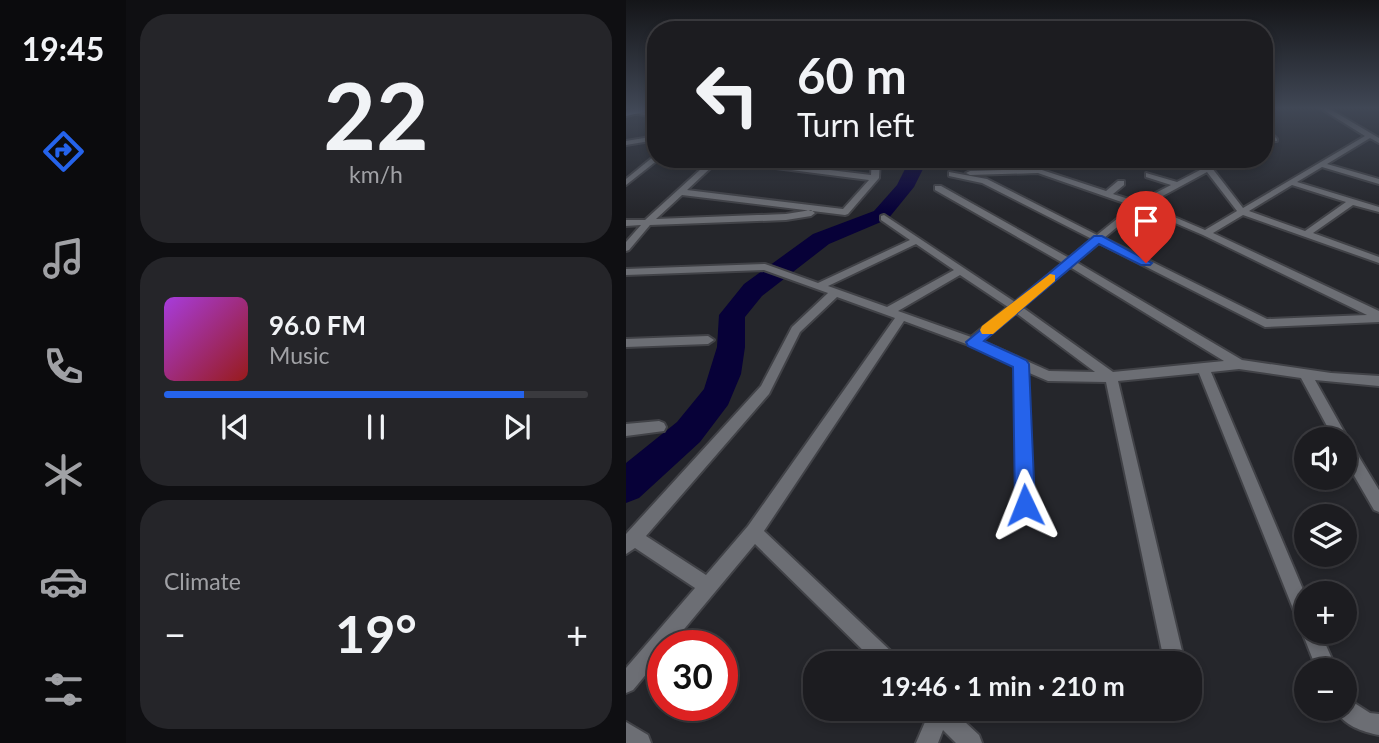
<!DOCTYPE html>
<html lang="en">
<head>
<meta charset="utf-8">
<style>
	:root { --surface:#1c1c20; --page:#252529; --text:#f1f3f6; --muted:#a0a1a5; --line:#3a3a3e; --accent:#2563eb }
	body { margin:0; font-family:Lato,sans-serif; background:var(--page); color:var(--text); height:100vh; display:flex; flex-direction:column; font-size:26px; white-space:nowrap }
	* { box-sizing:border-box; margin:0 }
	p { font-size:23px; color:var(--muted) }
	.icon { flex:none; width:38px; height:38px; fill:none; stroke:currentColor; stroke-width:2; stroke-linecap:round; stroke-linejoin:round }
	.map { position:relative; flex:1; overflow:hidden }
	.panel { display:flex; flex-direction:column; gap:14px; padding:14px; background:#0f0f12; width:500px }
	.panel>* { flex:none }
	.banner { position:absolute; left:21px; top:21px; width:626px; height:147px; border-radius:28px; box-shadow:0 4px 10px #0003,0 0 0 2px var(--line); background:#1c1c20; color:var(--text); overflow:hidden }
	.tools { position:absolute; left:668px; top:427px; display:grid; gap:14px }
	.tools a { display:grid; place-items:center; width:63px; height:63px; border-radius:50%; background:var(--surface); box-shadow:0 4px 10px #0003,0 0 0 2px var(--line); font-size:35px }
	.speed { position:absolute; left:21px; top:630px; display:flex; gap:14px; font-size:35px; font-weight:700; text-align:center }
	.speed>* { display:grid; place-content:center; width:91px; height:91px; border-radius:50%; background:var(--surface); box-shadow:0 4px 10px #0003,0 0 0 2px var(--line); line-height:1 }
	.speed .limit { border:10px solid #d22; background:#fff; color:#111 }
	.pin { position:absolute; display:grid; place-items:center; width:60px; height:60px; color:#fff; margin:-72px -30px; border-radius:50% 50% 50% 0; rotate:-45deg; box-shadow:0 0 7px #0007 }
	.pin .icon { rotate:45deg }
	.me { position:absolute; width:77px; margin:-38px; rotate:358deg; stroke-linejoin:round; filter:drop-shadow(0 0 5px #0008) }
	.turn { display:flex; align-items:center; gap:24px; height:147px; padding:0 35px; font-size:32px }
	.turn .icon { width:91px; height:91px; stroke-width:2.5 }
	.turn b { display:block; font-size:49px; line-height:60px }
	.big { font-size:52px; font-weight:700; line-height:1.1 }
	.panel .card { flex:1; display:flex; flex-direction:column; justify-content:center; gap:10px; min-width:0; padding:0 24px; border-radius:28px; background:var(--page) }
	.panel .dial { align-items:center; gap:0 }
	.dial b { font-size:91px; line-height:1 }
	.song { display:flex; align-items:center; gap:21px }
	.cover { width:84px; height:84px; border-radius:10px; background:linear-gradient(135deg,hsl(280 70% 55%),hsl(0 70% 35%)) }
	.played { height:7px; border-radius:4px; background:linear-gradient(90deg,var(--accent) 85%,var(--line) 85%) }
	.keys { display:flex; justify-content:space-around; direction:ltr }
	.heat { display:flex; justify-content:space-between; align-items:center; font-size:38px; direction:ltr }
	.trip { position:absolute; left:177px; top:651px; width:399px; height:70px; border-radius:28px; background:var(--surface); box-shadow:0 4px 10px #0003,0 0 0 2px var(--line); font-weight:700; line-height:70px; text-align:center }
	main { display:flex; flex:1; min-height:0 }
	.tabs { display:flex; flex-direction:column; width:126px; justify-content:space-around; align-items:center; background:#0b0b0d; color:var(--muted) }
	.tabs .icon { width:49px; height:49px }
	.tabs .current { color:var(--accent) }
	.tabs b { font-size:32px; color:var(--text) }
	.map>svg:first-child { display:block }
</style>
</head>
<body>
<main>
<nav class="tabs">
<b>19:45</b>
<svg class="icon current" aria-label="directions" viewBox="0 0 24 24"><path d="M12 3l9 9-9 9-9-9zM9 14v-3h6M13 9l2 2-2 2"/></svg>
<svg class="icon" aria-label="music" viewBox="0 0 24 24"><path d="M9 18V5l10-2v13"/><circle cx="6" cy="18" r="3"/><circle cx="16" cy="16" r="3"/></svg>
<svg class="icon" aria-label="phone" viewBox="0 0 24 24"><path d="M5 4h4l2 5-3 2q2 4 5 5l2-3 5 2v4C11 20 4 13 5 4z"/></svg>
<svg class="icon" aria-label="climate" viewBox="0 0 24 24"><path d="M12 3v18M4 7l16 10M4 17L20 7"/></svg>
<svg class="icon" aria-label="car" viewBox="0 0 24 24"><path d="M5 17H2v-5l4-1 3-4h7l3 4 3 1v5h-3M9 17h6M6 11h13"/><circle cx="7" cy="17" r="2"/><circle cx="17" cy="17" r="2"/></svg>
<svg class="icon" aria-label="filters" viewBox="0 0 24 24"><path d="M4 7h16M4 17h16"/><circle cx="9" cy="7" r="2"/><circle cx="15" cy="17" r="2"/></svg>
</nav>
<section class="panel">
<div class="card dial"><b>22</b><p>km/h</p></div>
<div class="card">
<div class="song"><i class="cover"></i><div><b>96.0 FM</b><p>Music</p></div></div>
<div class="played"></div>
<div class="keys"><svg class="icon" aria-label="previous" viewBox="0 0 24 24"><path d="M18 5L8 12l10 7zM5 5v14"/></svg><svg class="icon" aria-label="pause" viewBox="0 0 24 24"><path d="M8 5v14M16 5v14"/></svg><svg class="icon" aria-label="next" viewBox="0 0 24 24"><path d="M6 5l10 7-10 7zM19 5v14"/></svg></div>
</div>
<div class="card"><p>Climate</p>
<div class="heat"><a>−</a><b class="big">19°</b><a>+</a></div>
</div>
</section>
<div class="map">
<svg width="753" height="743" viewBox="0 0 753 743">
	<rect width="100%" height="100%" fill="#25262b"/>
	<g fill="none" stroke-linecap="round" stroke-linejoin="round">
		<polygon fill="#070138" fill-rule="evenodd" points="284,159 302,159 288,187 262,219 203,244 136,296 119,317 119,347 115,374 102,405 74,442 13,498 0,503 0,463 51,422 78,389 91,347 93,315 118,284 187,234 248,211 271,185"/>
		<defs>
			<g id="minor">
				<path d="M694,108H702L753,138V143L744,138L701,164L753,179V184L696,167L671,182L753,207V212L727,205L687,233L753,257V263L617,215L587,233L753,311V322L639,327L473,243L450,262L616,360L705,373L753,376V386L689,380L720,435L721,441L724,442L753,490V512L748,510L719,460V439H708L675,378L613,369L585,372L681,599V632H694L711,670H691L676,632L677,629L672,621L573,373L492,381L556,651L553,658L546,661L539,658L536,651L480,382L422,381L401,372L407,505L404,510L399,513L394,510L391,505L389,366L343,345L278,321L138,531L270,656L273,663H250L129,544L44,646H37V654L7,690L0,693V668L69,588L9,548L0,554V534L135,386L166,327L202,293L138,270L0,275V269L139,264L192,283L284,240L255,220V216L258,215L389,302L437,263L309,190V186H315L443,258L466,239L356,183L323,176V172L361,179L471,235L507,206L412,173L344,175L340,173L344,171L409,169L407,159H414L416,170L480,191L492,181H498V185L487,194L512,202L545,185L520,177V173L551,182L578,168L572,159H579L617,208L739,136ZM581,172L611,211L579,230L520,205ZM666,185L720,202L679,231L623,211ZM514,208L577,235L741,315L641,319L478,238ZM290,244L328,270L261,307L202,286ZM444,267L598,361L487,372L396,307ZM334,275L382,307L345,337L272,311ZM211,297L269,318L122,526L80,575L20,536L143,394L174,332ZM390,313L469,372L423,371L356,341Z"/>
				<polygon points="8,110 30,113 30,117 6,113"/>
				<polygon points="639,127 651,139 651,141 647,141 639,133"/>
				<polygon points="30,136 30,140 0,145 0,141"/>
				<polygon points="27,157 33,159 0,185 0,179"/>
				<path d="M86,159H114L245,175L246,159H254L253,178L222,214L219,215L56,195L30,219L160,214L185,210L189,213L185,216L160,220L24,225L3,250L0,251V242L15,225L0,226V220H19ZM92,161H94L243,180L217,209L61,190Z"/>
				<polygon points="350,159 325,162 321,160 322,159"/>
				<polygon points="82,336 88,340 82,344 0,347 0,339"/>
				<polygon points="33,421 38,423 40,427 38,431 0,436 0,424"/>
				<path d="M719,697L744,713L753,714V735C737,732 716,725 710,709H719Z"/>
				<polygon points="300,709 325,709 353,735 356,743 330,743 317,730 312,743 290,743 302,715"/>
				<polygon points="0,722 22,735 25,743 0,743"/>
			</g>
			<polygon id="primary" points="9,108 30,108 30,109 0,116 0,110"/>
		</defs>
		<use href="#minor" stroke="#414247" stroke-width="4"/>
		<use href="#primary" stroke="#414247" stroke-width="4"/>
		<use href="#minor" fill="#6c6e74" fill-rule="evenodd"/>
		<use href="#primary" fill="#818ab4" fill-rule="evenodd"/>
	</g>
	<linearGradient id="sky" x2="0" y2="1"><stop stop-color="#141518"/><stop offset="0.51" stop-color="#404755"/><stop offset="1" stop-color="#404755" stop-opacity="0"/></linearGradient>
	<rect width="753" height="212" fill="url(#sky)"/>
	<polygon fill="#2563eb" stroke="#184099" stroke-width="2" points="468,236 476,236 526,263 524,265 515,265 473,244 358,341 400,360 403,364 409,505 406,512 399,515 392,512 389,505 387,367 342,346 340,342"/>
	<polygon fill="#f59e0b" points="424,274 429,275 429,281 367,334 356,334 354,330 356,326"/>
</svg>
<div class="tools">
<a><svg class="icon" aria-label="sound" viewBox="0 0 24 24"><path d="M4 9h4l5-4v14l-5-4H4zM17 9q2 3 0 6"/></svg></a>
<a><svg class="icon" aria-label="layers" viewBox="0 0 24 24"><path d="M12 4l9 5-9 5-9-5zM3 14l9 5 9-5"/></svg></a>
<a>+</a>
<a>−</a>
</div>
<div class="speed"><div class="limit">30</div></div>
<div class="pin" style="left:520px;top:263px;background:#d93025"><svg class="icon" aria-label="arrive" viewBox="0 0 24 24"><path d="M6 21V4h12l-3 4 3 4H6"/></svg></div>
<svg class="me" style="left:399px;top:505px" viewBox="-20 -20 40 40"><path d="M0-17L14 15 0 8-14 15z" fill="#2563eb" stroke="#fff" stroke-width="4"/></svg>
<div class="trip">19:46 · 1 min · 210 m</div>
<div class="banner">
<div class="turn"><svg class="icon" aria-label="left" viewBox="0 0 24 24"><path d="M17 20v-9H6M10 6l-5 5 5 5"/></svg><div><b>60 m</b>Turn left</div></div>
</div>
</div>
</main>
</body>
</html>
